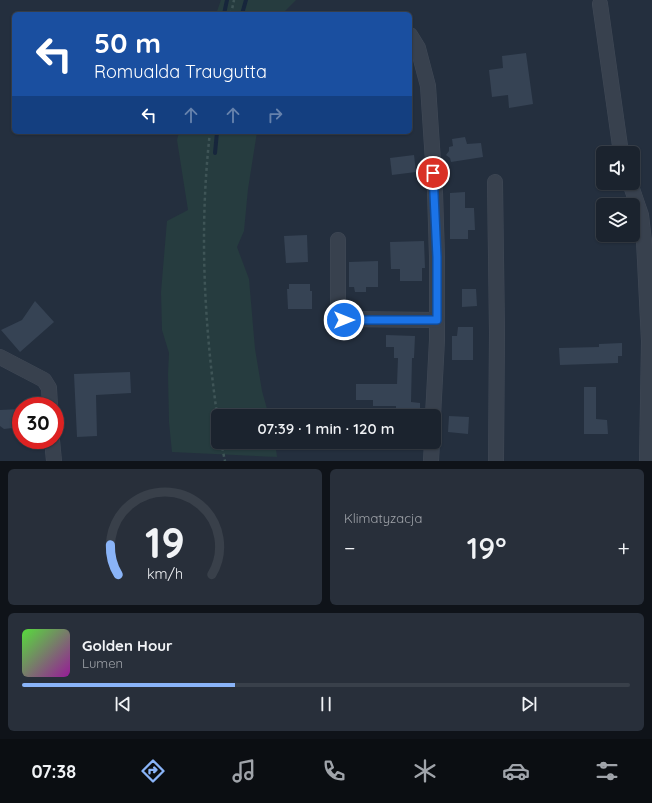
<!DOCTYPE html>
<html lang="pl">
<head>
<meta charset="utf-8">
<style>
	:root { --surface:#1b232e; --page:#282f3a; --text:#f1f3f6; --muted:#a0a4aa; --line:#39404a; --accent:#8ab4f8 }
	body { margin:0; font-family:Quicksand,sans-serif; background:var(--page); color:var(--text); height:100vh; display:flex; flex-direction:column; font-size:15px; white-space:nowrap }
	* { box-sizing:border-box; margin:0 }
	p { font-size:13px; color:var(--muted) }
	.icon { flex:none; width:22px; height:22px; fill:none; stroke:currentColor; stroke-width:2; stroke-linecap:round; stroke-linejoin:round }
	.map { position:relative; height:461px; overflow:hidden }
	.sheet { display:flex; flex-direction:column; gap:8px; padding:8px; background:#0f1319; flex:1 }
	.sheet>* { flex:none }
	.top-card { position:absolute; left:12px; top:12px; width:400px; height:122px; border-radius:6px; box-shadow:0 1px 3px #0004,0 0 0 1px var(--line); background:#1a4fa0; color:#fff; overflow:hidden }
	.fabs { position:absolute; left:596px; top:146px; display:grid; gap:8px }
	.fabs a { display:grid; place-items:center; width:44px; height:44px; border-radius:6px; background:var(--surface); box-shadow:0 1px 3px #0004,0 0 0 1px var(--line); font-size:20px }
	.speed { position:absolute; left:12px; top:397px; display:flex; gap:8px; font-size:20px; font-weight:700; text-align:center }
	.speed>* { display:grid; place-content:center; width:52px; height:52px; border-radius:50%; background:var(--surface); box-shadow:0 1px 3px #0004,0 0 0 1px var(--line); line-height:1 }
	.speed .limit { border:6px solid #d22; background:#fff; color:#111 }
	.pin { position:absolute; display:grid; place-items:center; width:34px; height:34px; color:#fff; margin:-17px; border:2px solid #fff; border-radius:50%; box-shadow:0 1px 4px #0007 }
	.me { position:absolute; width:44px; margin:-22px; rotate:90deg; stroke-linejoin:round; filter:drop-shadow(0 0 3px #0008) }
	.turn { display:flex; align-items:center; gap:14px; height:84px; padding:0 16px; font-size:18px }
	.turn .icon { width:52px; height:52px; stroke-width:2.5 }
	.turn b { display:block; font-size:28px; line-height:34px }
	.lanes { display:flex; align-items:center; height:38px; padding:0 16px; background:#0003; justify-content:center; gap:20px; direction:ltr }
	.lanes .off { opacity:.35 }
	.big { font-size:30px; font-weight:600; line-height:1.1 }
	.sheet .tile { flex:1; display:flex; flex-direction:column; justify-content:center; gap:6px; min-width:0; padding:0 14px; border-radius:6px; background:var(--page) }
	.sheet .dial { align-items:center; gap:0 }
	.dial svg { height:104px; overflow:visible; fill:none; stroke:var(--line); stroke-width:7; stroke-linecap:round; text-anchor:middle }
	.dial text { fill:var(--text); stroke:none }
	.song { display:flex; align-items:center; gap:12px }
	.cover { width:48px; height:48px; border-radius:6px; background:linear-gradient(135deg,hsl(110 70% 55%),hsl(300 70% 35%)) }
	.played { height:4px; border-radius:2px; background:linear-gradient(90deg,var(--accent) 35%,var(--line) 35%) }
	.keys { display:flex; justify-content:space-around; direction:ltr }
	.heat { display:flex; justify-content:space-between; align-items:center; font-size:22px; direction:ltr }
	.sheet .tiles { flex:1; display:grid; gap:8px; grid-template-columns:1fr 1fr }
	.tile:last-child { grid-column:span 2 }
	.trip { position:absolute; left:211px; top:409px; width:230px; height:40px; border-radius:6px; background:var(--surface); box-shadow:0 1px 3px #0004,0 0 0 1px var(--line); font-weight:600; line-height:40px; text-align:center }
	.dock { display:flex; height:64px; justify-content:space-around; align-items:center; background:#0b0e12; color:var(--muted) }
	.dock .icon { width:28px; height:28px }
	.dock .selected { color:var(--accent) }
	.dock b { font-size:18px; color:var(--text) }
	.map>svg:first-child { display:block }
</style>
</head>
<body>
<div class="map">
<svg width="652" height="461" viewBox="0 0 652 461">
	<rect width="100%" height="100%" fill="#242f3e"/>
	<g fill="#263c3f">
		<polygon points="221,0 296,0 282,14 216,14"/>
		<polygon points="179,132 257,132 248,189 244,231 237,247 249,279 255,349 262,391 269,416 218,416 218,442 275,442 277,457 172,452 169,422 168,374 169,353 162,330 161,292 167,221 188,210 177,140"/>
	</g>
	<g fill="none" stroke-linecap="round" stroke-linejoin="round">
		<g stroke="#17263c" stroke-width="4">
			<polyline points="224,14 227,0"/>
			<polyline points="242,14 246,0"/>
			<polyline points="215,153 217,132"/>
		</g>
	</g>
	<g fill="#364354">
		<polygon points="526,53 533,104 509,108 508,95 492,97 489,70 503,68 502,56"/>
		<polygon points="465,137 467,144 481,143 483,157 451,162 450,158 446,155 449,151 449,147 453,146 452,139"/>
		<polygon points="414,155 416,172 392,175 390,158"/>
		<polygon points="465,192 465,208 474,208 475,230 468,230 468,239 450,239 450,193"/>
		<polygon points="307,235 308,262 286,263 284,236"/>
		<polygon points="424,241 425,268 422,268 422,281 400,281 400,269 391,269 390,242"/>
		<polygon points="378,261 378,287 366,287 366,292 355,292 354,287 349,287 349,262"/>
		<polygon points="289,284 310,284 310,291 312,291 312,309 288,309 287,289 289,289"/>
		<polygon points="462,289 476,289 477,306 462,307"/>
		<polygon points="35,301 54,322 20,352 1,330 22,320"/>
		<polygon points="458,327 473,327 473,360 452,360 452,336 457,336"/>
		<polygon points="386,335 415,336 414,358 412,358 411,402 420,403 420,415 418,415 418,416 396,416 396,406 373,406 373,400 356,400 356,384 397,384 398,358 394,358 394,347 386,347"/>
		<polygon points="622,343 622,356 618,356 618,363 560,365 559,348 599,347 599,344"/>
		<polygon points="130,372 131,393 96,395 97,436 77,437 74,374"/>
		<polygon points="584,387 596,387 596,419 607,420 608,434 584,434"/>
		<polygon points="21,409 21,427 4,429 0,426 0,410"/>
		<polygon points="449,416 469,417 468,434 448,432"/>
	</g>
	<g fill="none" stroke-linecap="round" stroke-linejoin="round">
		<defs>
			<g id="minor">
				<polyline points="600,4 621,153"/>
				<polyline points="410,35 418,48 428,86 435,192 437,257 437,340 433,416"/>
				<polyline points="495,182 497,332 496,461"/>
				<polyline points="630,183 641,215 644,241 649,341 647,461"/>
				<polyline points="338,240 338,314 344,319 437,320"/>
				<polyline points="0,357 44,380 49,388 50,406"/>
				<polyline points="52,440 54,461"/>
				<polyline points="431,461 432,442"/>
			</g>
		</defs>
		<use href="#minor" stroke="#414a57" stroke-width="16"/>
		<g stroke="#3f5557" stroke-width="2.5" stroke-dasharray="3 3" stroke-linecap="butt">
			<polyline points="231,14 234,0"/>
			<path d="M210,132C199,228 204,326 218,421"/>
			<polyline points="221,442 225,461"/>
		</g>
		<use href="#minor" stroke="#38414e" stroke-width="15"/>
	</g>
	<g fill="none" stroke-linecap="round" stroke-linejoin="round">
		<defs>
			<polyline id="route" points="344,320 437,320 437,257 433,173"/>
		</defs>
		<use href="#route" stroke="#114b97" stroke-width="10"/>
		<use href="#route" stroke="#1a73e8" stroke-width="7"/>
	</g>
</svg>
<div class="fabs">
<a><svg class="icon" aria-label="sound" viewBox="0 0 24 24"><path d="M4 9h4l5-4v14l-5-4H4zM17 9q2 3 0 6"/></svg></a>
<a><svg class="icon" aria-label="layers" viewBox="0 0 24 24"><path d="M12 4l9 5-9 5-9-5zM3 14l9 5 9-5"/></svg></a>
</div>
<div class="speed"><div class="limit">30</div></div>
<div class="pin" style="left:433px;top:173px;background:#d93025"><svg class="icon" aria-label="arrive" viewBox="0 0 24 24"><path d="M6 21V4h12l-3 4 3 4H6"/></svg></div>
<svg class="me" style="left:344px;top:320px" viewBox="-20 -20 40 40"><circle r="17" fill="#1a73e8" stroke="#fff" stroke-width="3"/><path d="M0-11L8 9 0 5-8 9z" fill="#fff"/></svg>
<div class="trip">07:39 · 1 min · 120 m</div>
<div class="top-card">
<div class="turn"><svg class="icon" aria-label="left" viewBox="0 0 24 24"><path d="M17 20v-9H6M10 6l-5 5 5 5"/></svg><div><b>50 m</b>Romualda Traugutta</div></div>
<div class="lanes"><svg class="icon" aria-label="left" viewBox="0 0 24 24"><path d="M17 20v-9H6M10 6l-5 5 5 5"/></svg><svg class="icon off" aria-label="ahead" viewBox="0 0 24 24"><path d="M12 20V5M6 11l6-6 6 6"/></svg><svg class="icon off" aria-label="ahead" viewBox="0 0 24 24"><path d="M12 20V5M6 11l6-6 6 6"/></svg><svg class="icon off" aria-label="right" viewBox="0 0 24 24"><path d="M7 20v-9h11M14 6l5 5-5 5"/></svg></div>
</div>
</div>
<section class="sheet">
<div class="tiles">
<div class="tile dial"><svg viewBox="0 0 100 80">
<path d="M14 69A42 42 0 1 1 86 69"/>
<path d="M14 69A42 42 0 0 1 8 46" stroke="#8ab4f8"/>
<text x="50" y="56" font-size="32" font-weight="700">19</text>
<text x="50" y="72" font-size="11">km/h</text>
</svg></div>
<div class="tile"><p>Klimatyzacja</p>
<div class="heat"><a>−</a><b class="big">19°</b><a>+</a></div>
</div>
<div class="tile">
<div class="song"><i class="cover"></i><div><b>Golden Hour</b><p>Lumen</p></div></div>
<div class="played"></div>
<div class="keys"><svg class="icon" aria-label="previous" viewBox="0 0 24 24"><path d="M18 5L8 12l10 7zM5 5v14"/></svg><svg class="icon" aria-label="pause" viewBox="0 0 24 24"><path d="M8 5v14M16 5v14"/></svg><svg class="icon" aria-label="next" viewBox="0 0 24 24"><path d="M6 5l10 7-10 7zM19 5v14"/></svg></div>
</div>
</div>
</section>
<nav class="dock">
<b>07:38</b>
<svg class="icon selected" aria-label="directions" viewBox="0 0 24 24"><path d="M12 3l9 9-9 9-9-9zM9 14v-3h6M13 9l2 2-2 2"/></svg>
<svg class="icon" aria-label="music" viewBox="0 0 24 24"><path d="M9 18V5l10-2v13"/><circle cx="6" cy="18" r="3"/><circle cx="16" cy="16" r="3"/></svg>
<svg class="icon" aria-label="phone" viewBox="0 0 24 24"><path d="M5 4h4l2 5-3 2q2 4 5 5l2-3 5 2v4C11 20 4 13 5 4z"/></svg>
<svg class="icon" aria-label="climate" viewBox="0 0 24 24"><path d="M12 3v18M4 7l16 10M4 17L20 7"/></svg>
<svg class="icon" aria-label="car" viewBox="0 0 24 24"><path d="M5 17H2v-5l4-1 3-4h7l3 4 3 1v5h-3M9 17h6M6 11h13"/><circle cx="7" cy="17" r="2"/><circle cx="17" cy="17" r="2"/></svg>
<svg class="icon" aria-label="filters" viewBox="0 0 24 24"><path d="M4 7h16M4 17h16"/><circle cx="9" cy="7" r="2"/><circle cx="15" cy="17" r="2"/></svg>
</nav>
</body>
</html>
